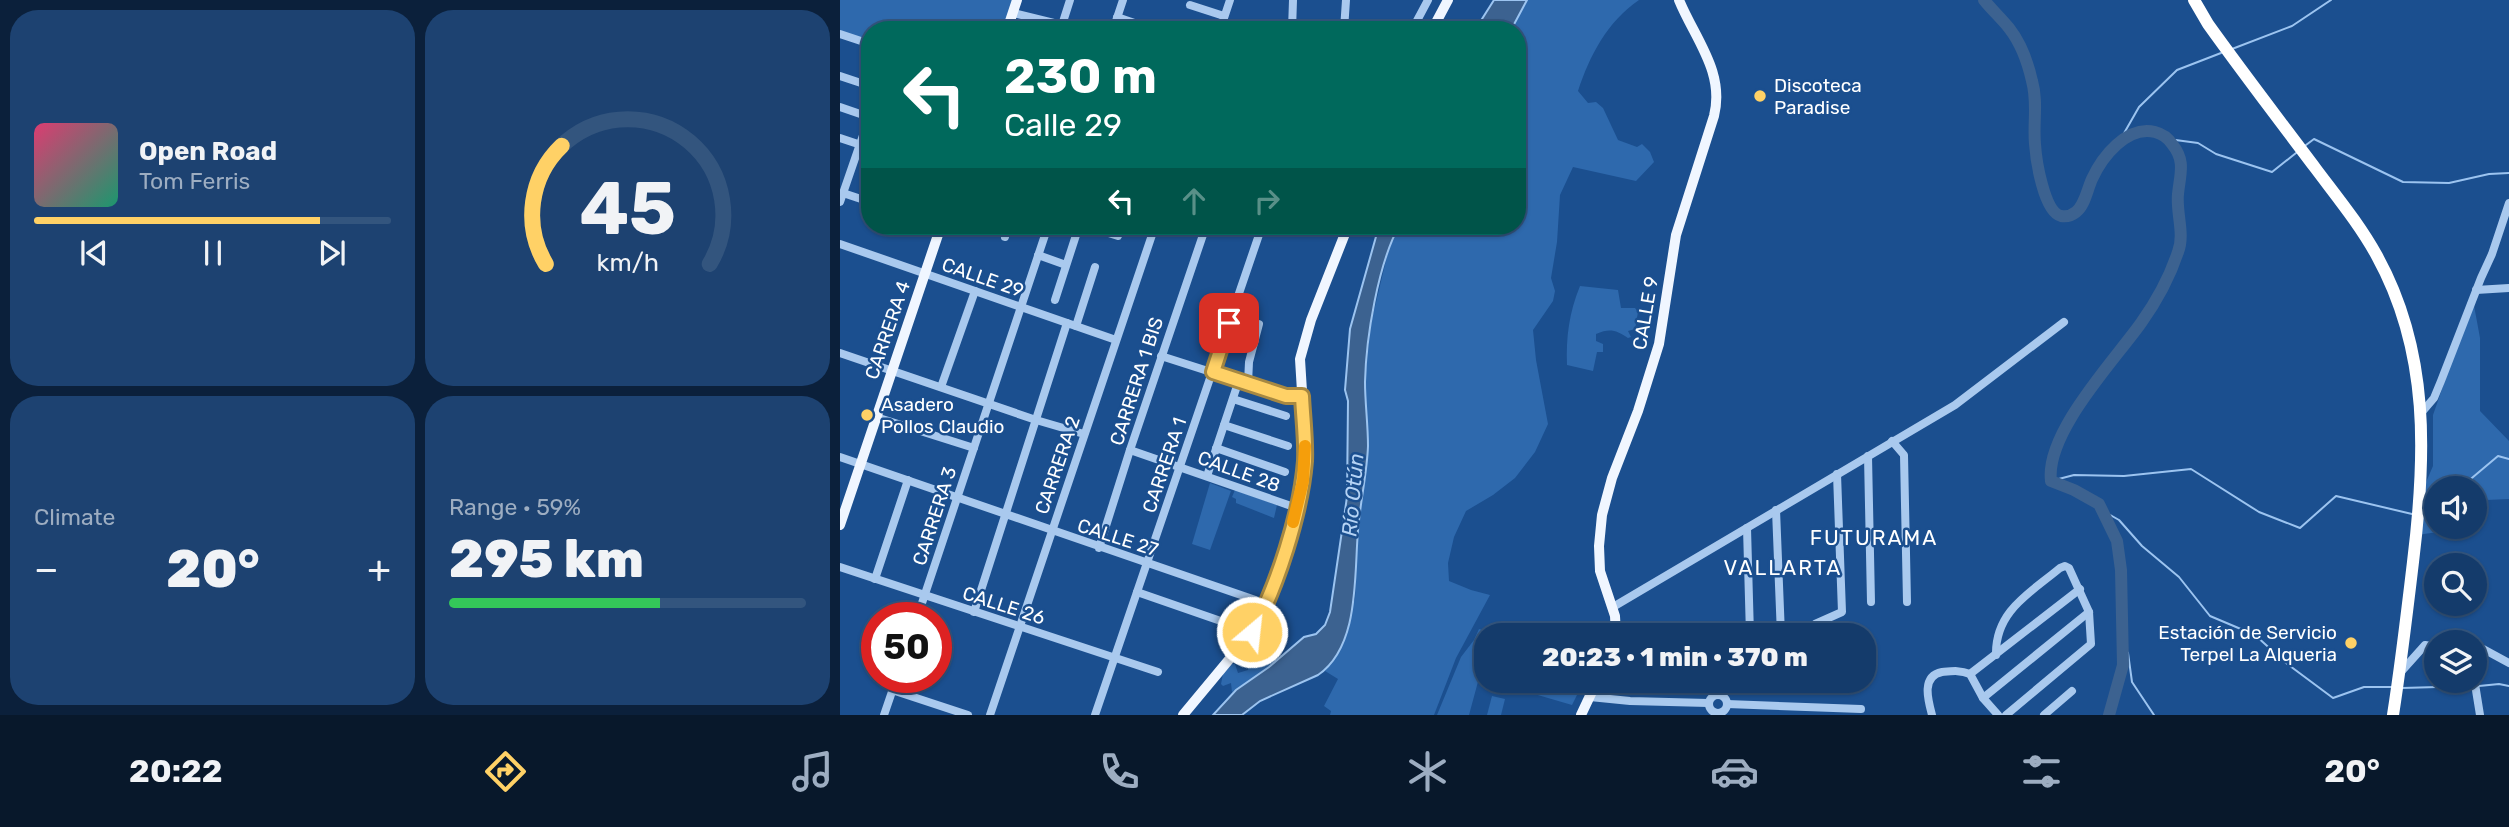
<!DOCTYPE html>
<html lang="en">
<head>
<meta charset="utf-8">
<style>
	:root { --surface:#143b6b; --page:#1d4271; --text:#f1f3f6; --muted:#9dadc1; --line:#33557e; --accent:#ffd166 }
	body { margin:0; font-family:Rubik,sans-serif; background:var(--page); color:var(--text); height:100vh; display:flex; flex-direction:column; font-size:26px; white-space:nowrap }
	* { box-sizing:border-box; margin:0 }
	p { font-size:23px; color:var(--muted) }
	.icon { flex:none; width:38px; height:38px; fill:none; stroke:currentColor; stroke-width:2; stroke-linecap:round; stroke-linejoin:round }
	.map { position:relative; flex:1; overflow:hidden }
	.sheet { display:flex; flex-direction:column; gap:10px; padding:10px; background:#0b203b; width:840px }
	.sheet>* { flex:none }
	.guide { position:absolute; left:21px; top:21px; width:665px; height:214px; border-radius:28px; box-shadow:0 2px 5px #0004,0 0 0 2px var(--line); background:#00695c; color:#fff; overflow:hidden }
	.tools { position:absolute; left:1584px; top:476px; display:grid; gap:14px }
	.tools a { display:grid; place-items:center; width:63px; height:63px; border-radius:50%; background:var(--surface); box-shadow:0 2px 5px #0004,0 0 0 2px var(--line); font-size:35px }
	.speed { position:absolute; left:21px; top:602px; display:flex; gap:14px; font-size:35px; font-weight:700; text-align:center }
	.speed>* { display:grid; place-content:center; width:91px; height:91px; border-radius:50%; background:var(--surface); box-shadow:0 2px 5px #0004,0 0 0 2px var(--line); line-height:1 }
	.speed .limit { border:10px solid #d22; background:#fff; color:#111 }
	.pin { position:absolute; display:grid; place-items:center; width:60px; height:60px; color:#fff; margin:-30px; border-radius:14px; box-shadow:0 4px 10px #0006 }
	.me { position:absolute; width:77px; margin:-38px; rotate:28deg; stroke-linejoin:round; filter:drop-shadow(0 0 5px #0008) }
	.turn { display:flex; align-items:center; gap:24px; height:147px; padding:0 28px; font-size:32px }
	.turn .icon { width:91px; height:91px; stroke-width:2.5 }
	.turn b { display:block; font-size:49px; line-height:60px }
	.lanes { display:flex; align-items:center; height:66px; padding:0 28px; background:#0003; justify-content:center; gap:35px; direction:ltr }
	.lanes .off { opacity:.35 }
	.big { font-size:52px; font-weight:800; line-height:1.1 }
	.sheet .tile { flex:1; display:flex; flex-direction:column; justify-content:center; gap:10px; min-width:0; padding:0 24px; border-radius:28px; background:var(--page) }
	.sheet .dial { align-items:center; gap:0 }
	.dial svg { height:182px; overflow:visible; fill:none; stroke:var(--line); stroke-width:7; stroke-linecap:round; text-anchor:middle }
	.dial text { fill:var(--text); stroke:none }
	.song { display:flex; align-items:center; gap:21px }
	.cover { width:84px; height:84px; border-radius:10px; background:linear-gradient(135deg,hsl(340 70% 55%),hsl(160 70% 35%)) }
	.played { height:7px; border-radius:4px; background:linear-gradient(90deg,var(--accent) 80%,var(--line) 80%) }
	.keys { display:flex; justify-content:space-around; direction:ltr }
	.heat { display:flex; justify-content:space-between; align-items:center; font-size:38px; direction:ltr }
	.charge { height:10px; border-radius:5px; background:linear-gradient(90deg,#34c759 59%,var(--line) 0) }
	.sheet .tiles { flex:1; display:grid; gap:10px; grid-template-columns:repeat(2,1fr) }
	.trip { position:absolute; left:634px; top:623px; width:402px; height:70px; border-radius:28px; background:var(--surface); box-shadow:0 2px 5px #0004,0 0 0 2px var(--line); font-weight:800; line-height:70px; text-align:center }
	.dock { display:flex; height:112px; justify-content:space-around; align-items:center; background:#08182b; color:var(--muted) }
	.dock .icon { width:49px; height:49px }
	.dock .active { color:var(--accent) }
	.dock b { font-size:32px; color:var(--text) }
	main { display:flex; flex:1; min-height:0 }
	.map>svg:first-child { display:block }
</style>
</head>
<body>
<main>
<section class="sheet">
<div class="tiles">
<div class="tile">
<div class="song"><i class="cover"></i><div><b>Open Road</b><p>Tom Ferris</p></div></div>
<div class="played"></div>
<div class="keys"><svg class="icon" aria-label="previous" viewBox="0 0 24 24"><path d="M18 5L8 12l10 7zM5 5v14"/></svg><svg class="icon" aria-label="pause" viewBox="0 0 24 24"><path d="M8 5v14M16 5v14"/></svg><svg class="icon" aria-label="next" viewBox="0 0 24 24"><path d="M6 5l10 7-10 7zM19 5v14"/></svg></div>
</div>
<div class="tile dial"><svg viewBox="0 0 100 80">
<path d="M14 69A42 42 0 1 1 86 69"/>
<path d="M14 69A42 42 0 0 1 21 17" stroke="#ffd166"/>
<text x="50" y="56" font-size="32" font-weight="700">45</text>
<text x="50" y="72" font-size="11">km/h</text>
</svg></div>
<div class="tile"><p>Climate</p>
<div class="heat"><a>−</a><b class="big">20°</b><a>+</a></div>
</div>
<div class="tile"><p>Range · 59%</p><b class="big">295 km</b><div class="charge"></div></div>
</div>
</section>
<div class="map">
<svg width="1669" height="715" viewBox="0 0 1669 715">
	<rect width="100%" height="100%" fill="#1b4f8f"/>
	<g fill="#2e69ad">
		<polygon points="0,0 177,0 167,30 30,30 30,44 0,34"/>
		<path d="M687,0H799C767,22 750,55 738,91L748,103L756,102L763,108L778,140L797,147L802,144L810,152L814,162L796,181L733,167L720,195L717,242L711,278L715,291L713,301L693,330L696,360L708,424L695,452L675,478L653,495L626,511L614,537L608,563L609,581L631,590L650,595L616,658L594,715H490L491,711L484,706L498,679L485,671L495,655L515,599L518,524L527,463L525,380L531,323L548,252L559,226H677V30H671Z"/>
		<path d="M740,286L778,290L781,308H795L798,312L795,329L788,331L791,337L788,338C776,330 770,328 756,334V341L763,344V352H757L753,371L727,365C726,337 729,313 740,286Z"/>
		<polygon points="1633,300 1640,338 1640,411 1669,441 1669,499 1646,500 1635,513 1634,488 1596,488 1596,527 1618,527 1606,536 1598,532 1577,535 1580,496 1593,466 1593,415"/>
		<polygon points="370,483 391,491 370,550 352,544"/>
		<polygon points="395,490 437,505 434,518 396,503 396,499 392,497"/>
		<polygon points="639,629 660,635 646,635 646,680 639,678 629,715 597,715 621,657 634,640"/>
		<polygon points="417,640 424,643 425,652 431,648 437,652 434,664 392,692 391,683 383,686 381,684 383,674 392,664 395,664 398,673 408,670 409,666 402,660 401,652 407,646 411,646"/>
		<polygon points="650,681 744,681 732,705"/>
		<polygon points="652,696 665,699 661,715 647,715"/>
	</g>
	<g fill="#3c6290" stroke="#9cc4f0" stroke-width="2">
		<polygon points="654,0 687,0 671,30 635,30"/>
		<path d="M539,226H559C538,264 526,338 525,382C525,403 528,424 528,446C527,474 520,502 518,531C514,575 520,646 478,675L420,701L402,715H373L396,690L429,667L464,637L476,634L485,625L490,612L507,497L508,401L505,390L510,329Z"/>
	</g>
	<g fill="none" stroke-linecap="round" stroke-linejoin="round">
		<g stroke="#9cc4f0" stroke-width="2">
			<polyline points="1392,49 1452,26 1491,0"/>
			<polyline points="1328,139 1358,143 1376,154 1432,172 1456,153"/>
			<polyline points="1279,142 1299,107 1337,70 1381,53"/>
			<polyline points="1466,145 1474,139 1563,182 1609,183 1649,174 1669,173"/>
			<polyline points="1211,481 1234,475 1284,476 1351,469 1419,512 1460,528 1496,496 1572,514"/>
			<polyline points="1620,488 1658,456 1669,459"/>
			<polyline points="1265,512 1279,520 1302,546 1339,577 1370,616 1415,635 1446,663 1493,698 1524,687 1553,687"/>
			<polyline points="1585,517 1593,519 1596,515"/>
			<polyline points="1283,647 1288,653 1292,682 1314,715"/>
			<polyline points="1639,686 1659,684 1669,686"/>
			<polyline points="1562,688 1633,686"/>
		</g>
		<path stroke="#3c6290" stroke-width="12" d="M1144,0C1152,10 1161,18 1169,28C1180,42 1188,63 1192,81C1198,102 1193,123 1195,144C1196,160 1204,212 1221,216C1226,217 1231,216 1236,212C1245,205 1247,190 1252,179C1262,157 1287,125 1315,132C1323,134 1328,138 1332,144C1346,161 1340,174 1338,194C1336,213 1345,234 1338,252C1330,276 1316,302 1301,323C1274,361 1205,433 1211,481L1234,490L1259,504L1277,541L1281,570L1283,665L1269,715"/>
		<g stroke="#a9c9ee" stroke-width="8">
			<polyline points="350,5 384,16"/>
			<polyline points="173,13 222,25 230,0"/>
			<polyline points="277,17 315,30"/>
			<polyline points="273,30 283,0"/>
			<polyline points="380,30 390,0"/>
			<polyline points="452,30 453,0"/>
			<polyline points="504,30 506,0"/>
			<polyline points="572,30 588,0"/>
			<polyline points="0,34 30,44"/>
			<polyline points="0,76 27,85"/>
			<polyline points="0,107 29,117"/>
			<polyline points="0,138 30,148"/>
			<polyline points="3,193 30,202"/>
			<polyline points="0,202 30,115"/>
			<polyline points="246,226 278,236 282,226"/>
			<polyline points="165,237 168,226"/>
			<polyline points="0,244 276,340"/>
			<polyline points="198,255 226,265"/>
			<polyline points="1636,290 1669,288"/>
			<polyline points="215,300 239,226"/>
			<polyline points="236,326 255,267"/>
			<polyline points="0,353 196,420 244,434"/>
			<polyline points="321,356 446,396 462,396"/>
			<polyline points="408,383 409,362 419,324"/>
			<polyline points="101,387 135,291"/>
			<polyline points="393,399 446,416"/>
			<polyline points="1582,412 1594,398 1601,381 1641,278 1652,254 1669,203"/>
			<polyline points="36,417 134,448"/>
			<polyline points="384,425 448,446"/>
			<polyline points="1052,441 1064,455 1067,602"/>
			<polyline points="376,448 445,472"/>
			<polyline points="290,450 457,508"/>
			<polyline points="1028,456 1031,602"/>
			<polyline points="0,457 427,604"/>
			<polyline points="367,476 399,380"/>
			<polyline points="936,510 941,635"/>
			<polyline points="907,528 910,635"/>
			<polyline points="259,548 290,450 366,226"/>
			<polyline points="0,567 318,672"/>
			<polyline points="35,579 68,480"/>
			<polyline points="297,592 398,627"/>
			<polyline points="773,607 1115,405 1224,322"/>
			<polyline points="134,612 227,323"/>
			<polyline points="77,618 208,226"/>
			<polyline points="958,635 974,630 975,624 1002,612 997,474"/>
			<polyline points="1623,642 1630,642"/>
			<polyline points="1634,644 1669,663"/>
			<path d="M1156,655C1155,611 1190,593 1220,568L1225,566L1229,568L1249,612L1251,644L1166,715"/>
			<polyline points="1130,674 1240,589"/>
			<polyline points="1559,674 1585,645 1596,647"/>
			<polyline points="1634,678 1640,715"/>
			<polyline points="52,690 128,715"/>
			<circle cx="878" cy="704" r="9"/>
			<polyline points="750,697 790,701 868,703"/>
			<polyline points="1143,698 1249,612"/>
			<polyline points="887,704 1021,709"/>
			<polyline points="44,715 57,677"/>
			<polyline points="150,715 315,226"/>
			<polyline points="255,715 422,226"/>
			<path d="M1092,715C1088,700 1081,676 1102,672C1113,671 1120,670 1130,674L1143,698L1158,715"/>
			<polyline points="1204,715 1232,691"/>
		</g>
		<g stroke="#f0f6ff" stroke-width="10">
			<polyline points="167,30 177,0"/>
			<polyline points="592,30 608,0"/>
			<polyline points="0,525 101,226"/>
			<path d="M776,635L775,616L760,571L759,546L762,515L772,478L798,411L819,344L836,235L874,116C885,72 855,39 839,0"/>
			<polyline points="343,715 412,632 427,604 457,508 463,481 465,440 460,359 471,320 508,226"/>
			<polyline points="741,715 757,681"/>
		</g>
		<path stroke="#fff" stroke-width="12" d="M1354,0L1368,24C1403,73 1440,121 1476,169C1497,197 1520,225 1537,256C1590,352 1586,457 1573,562C1567,613 1561,664 1553,715"/>
	</g>
	<g fill="none" stroke-linecap="round" stroke-linejoin="round">
		<defs>
			<path id="route" d="M389,323L373,372L446,396H462C463,418 466,440 465,461C461,512 437,588 412,632"/>
		</defs>
		<use href="#route" stroke="#a68842" stroke-width="18"/>
		<use href="#route" stroke="#ffd166" stroke-width="12"/>
		<polyline stroke="#f59e0b" stroke-width="12" points="453,522 463,481 465,446"/>
	</g>
	<g fill="#ffd166" stroke="#1b4f8f" stroke-width="2.5">
		<circle cx="920" cy="96" r="7"/>
		<circle cx="27" cy="415" r="7"/>
		<circle cx="1511" cy="643" r="7"/>
	</g>
	<g text-anchor="middle" stroke-width="5" stroke-linejoin="round" paint-order="stroke">
		<g font-size="19" fill="#fff" stroke="#1b4f8f" text-anchor="start">
			<text x="934" y="92">Discoteca<tspan x="934" dy="22">Paradise</tspan></text>
			<text x="41" y="411">Asadero<tspan x="41" dy="22">Pollos Claudio</tspan></text>
			<text x="1497" y="639" text-anchor="end">Estación de Servicio<tspan x="1497" dy="22">Terpel La Alqueria</tspan></text>
		</g>
		<g font-size="19" fill="#fff" stroke="#1b4f8f">
			<text transform="translate(143 277) rotate(19)" y="7">CALLE 29</text>
			<text transform="translate(805 313) rotate(-80)" y="7">CALLE 9</text>
			<text transform="translate(47 330) rotate(-71)" y="7">CARRERA 4</text>
			<text transform="translate(296 381) rotate(-72)" y="7">CARRERA 1 BIS</text>
			<text transform="translate(217 465) rotate(-71)" y="7">CARRERA 2</text>
			<text transform="translate(324 465) rotate(-71)" y="7">CARRERA 1</text>
			<text transform="translate(399 471) rotate(20)" y="7">CALLE 28</text>
			<text transform="translate(94 516) rotate(-72)" y="7">CARRERA 3</text>
			<text transform="translate(278 537) rotate(18)" y="7">CALLE 27</text>
			<text transform="translate(164 605) rotate(18)" y="7">CALLE 26</text>
		</g>
		<g font-size="21" font-style="italic" fill="#b5d3f5" stroke="#1b4f8f">
			<text transform="translate(513 495) rotate(-85)" y="7">Río Otún</text>
		</g>
		<g font-size="21" letter-spacing="2" fill="#fff" stroke="#1b4f8f">
			<text x="1034" y="545">FUTURAMA</text>
			<text x="943" y="575">VALLARTA</text>
		</g>
	</g>
</svg>
<div class="tools">
<a><svg class="icon" aria-label="sound" viewBox="0 0 24 24"><path d="M4 9h4l5-4v14l-5-4H4zM17 9q2 3 0 6"/></svg></a>
<a><svg class="icon" aria-label="search" viewBox="0 0 24 24"><circle cx="10" cy="10" r="6"/><path d="M15 15l6 6"/></svg></a>
<a><svg class="icon" aria-label="layers" viewBox="0 0 24 24"><path d="M12 4l9 5-9 5-9-5zM3 14l9 5 9-5"/></svg></a>
</div>
<div class="speed"><div class="limit">50</div></div>
<div class="pin" style="left:389px;top:323px;background:#d93025"><svg class="icon" aria-label="arrive" viewBox="0 0 24 24"><path d="M6 21V4h12l-3 4 3 4H6"/></svg></div>
<svg class="me" style="left:412px;top:632px" viewBox="-20 -20 40 40"><circle r="17" fill="#ffd166" stroke="#fff" stroke-width="3"/><path d="M0-11L8 9 0 5-8 9z" fill="#fff"/></svg>
<div class="trip">20:23 · 1 min · 370 m</div>
<div class="guide">
<div class="turn"><svg class="icon" aria-label="left" viewBox="0 0 24 24"><path d="M17 20v-9H6M10 6l-5 5 5 5"/></svg><div><b>230 m</b>Calle 29</div></div>
<div class="lanes"><svg class="icon" aria-label="left" viewBox="0 0 24 24"><path d="M17 20v-9H6M10 6l-5 5 5 5"/></svg><svg class="icon off" aria-label="ahead" viewBox="0 0 24 24"><path d="M12 20V5M6 11l6-6 6 6"/></svg><svg class="icon off" aria-label="right" viewBox="0 0 24 24"><path d="M7 20v-9h11M14 6l5 5-5 5"/></svg></div>
</div>
</div>
</main>
<nav class="dock">
<b>20:22</b>
<svg class="icon active" aria-label="directions" viewBox="0 0 24 24"><path d="M12 3l9 9-9 9-9-9zM9 14v-3h6M13 9l2 2-2 2"/></svg>
<svg class="icon" aria-label="music" viewBox="0 0 24 24"><path d="M9 18V5l10-2v13"/><circle cx="6" cy="18" r="3"/><circle cx="16" cy="16" r="3"/></svg>
<svg class="icon" aria-label="phone" viewBox="0 0 24 24"><path d="M5 4h4l2 5-3 2q2 4 5 5l2-3 5 2v4C11 20 4 13 5 4z"/></svg>
<svg class="icon" aria-label="climate" viewBox="0 0 24 24"><path d="M12 3v18M4 7l16 10M4 17L20 7"/></svg>
<svg class="icon" aria-label="car" viewBox="0 0 24 24"><path d="M5 17H2v-5l4-1 3-4h7l3 4 3 1v5h-3M9 17h6M6 11h13"/><circle cx="7" cy="17" r="2"/><circle cx="17" cy="17" r="2"/></svg>
<svg class="icon" aria-label="filters" viewBox="0 0 24 24"><path d="M4 7h16M4 17h16"/><circle cx="9" cy="7" r="2"/><circle cx="15" cy="17" r="2"/></svg>
<b>20°</b>
</nav>
</body>
</html>
